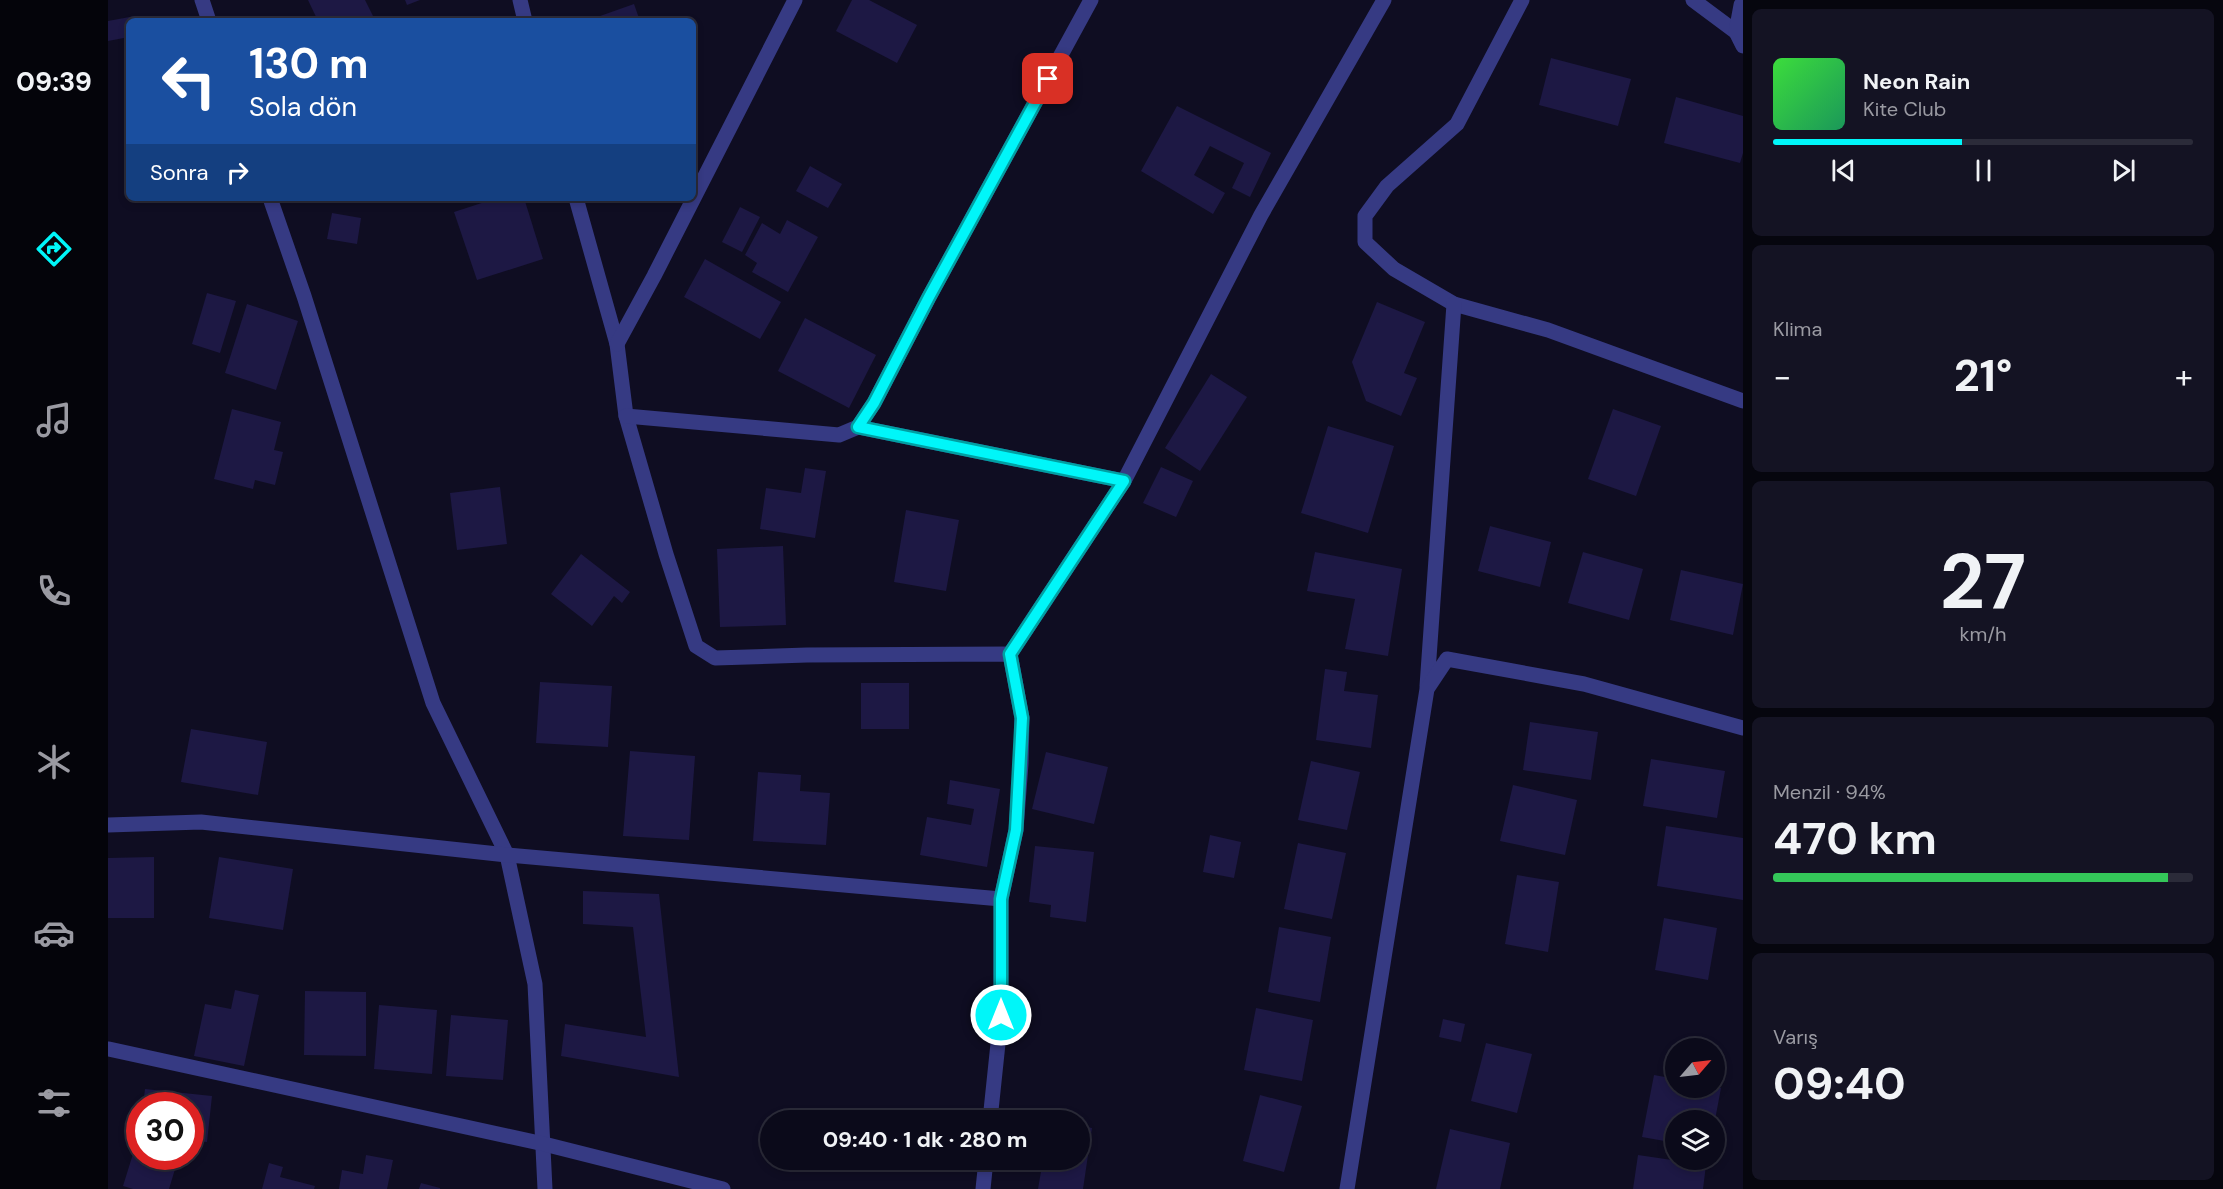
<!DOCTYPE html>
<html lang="tr">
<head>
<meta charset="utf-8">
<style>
	:root { --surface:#0b0a1a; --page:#141323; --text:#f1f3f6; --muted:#9a9aa2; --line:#2b2b39; --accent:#00f6f9 }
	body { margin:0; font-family:"DM Sans",sans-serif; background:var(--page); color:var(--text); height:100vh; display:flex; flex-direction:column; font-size:22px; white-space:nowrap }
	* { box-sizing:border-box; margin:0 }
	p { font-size:20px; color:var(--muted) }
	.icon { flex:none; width:33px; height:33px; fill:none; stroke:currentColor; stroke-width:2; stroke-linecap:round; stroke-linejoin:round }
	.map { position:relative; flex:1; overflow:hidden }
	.drawer { display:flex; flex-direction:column; gap:9px; padding:9px; background:#06060e; width:480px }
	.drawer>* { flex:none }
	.banner { position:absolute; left:18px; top:18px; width:570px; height:183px; border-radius:9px; box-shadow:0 3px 9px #0003,0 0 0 2px var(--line); background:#1a4fa0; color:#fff; overflow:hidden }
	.needle { width:39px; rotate:62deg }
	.fabs { position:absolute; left:1557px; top:1038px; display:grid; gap:12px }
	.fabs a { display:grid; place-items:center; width:60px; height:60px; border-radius:50%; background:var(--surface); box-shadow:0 3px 9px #0003,0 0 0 2px var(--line); font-size:30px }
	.speed { position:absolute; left:18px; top:1092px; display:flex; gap:12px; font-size:30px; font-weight:700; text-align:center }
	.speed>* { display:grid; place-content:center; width:78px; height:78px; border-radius:50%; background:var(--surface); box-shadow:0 3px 9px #0003,0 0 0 2px var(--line); line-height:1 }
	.speed .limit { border:9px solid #d22; background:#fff; color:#111 }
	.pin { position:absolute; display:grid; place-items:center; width:51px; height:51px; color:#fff; margin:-26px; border-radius:12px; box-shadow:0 3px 9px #0006 }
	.me { position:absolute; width:66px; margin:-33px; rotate:0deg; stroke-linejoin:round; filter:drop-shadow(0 0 4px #0008) }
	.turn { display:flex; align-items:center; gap:21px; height:126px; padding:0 24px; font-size:27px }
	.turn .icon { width:78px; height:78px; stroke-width:2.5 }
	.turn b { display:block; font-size:42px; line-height:51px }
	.then { display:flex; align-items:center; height:57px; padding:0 24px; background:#0003; gap:12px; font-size:22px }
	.big { font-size:45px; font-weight:700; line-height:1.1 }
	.drawer .card { flex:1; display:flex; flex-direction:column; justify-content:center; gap:9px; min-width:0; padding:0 21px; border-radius:9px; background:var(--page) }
	.drawer .dial { align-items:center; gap:0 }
	.dial b { font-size:78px; line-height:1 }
	.song { display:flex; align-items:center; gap:18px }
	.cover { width:72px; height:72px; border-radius:9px; background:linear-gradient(135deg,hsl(120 70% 55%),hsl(150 70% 35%)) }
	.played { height:6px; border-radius:3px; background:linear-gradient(90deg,var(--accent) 45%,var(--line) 45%) }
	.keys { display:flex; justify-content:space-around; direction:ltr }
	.heat { display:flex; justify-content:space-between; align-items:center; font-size:33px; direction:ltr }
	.charge { height:9px; border-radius:4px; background:linear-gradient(90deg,#34c759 94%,var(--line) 0) }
	.trip { position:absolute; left:652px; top:1110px; width:330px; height:60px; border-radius:30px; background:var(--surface); box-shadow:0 3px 9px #0003,0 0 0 2px var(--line); font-weight:700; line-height:60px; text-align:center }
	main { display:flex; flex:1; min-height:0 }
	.tab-bar { display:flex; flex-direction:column; width:108px; justify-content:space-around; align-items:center; background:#04040a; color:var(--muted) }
	.tab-bar .icon { width:42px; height:42px }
	.tab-bar .on { color:var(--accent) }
	.tab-bar b { font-size:27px; color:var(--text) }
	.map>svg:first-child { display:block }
</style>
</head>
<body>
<main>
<nav class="tab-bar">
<b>09:39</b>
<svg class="icon on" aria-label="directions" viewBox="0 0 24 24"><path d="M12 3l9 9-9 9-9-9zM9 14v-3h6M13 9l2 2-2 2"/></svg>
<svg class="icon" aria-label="music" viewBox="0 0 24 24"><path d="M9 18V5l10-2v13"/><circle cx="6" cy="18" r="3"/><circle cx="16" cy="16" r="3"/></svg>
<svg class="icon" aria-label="phone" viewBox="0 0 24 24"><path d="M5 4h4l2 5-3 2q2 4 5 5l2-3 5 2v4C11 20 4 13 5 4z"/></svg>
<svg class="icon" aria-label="climate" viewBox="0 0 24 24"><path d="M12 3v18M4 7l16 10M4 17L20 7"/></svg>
<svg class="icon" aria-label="car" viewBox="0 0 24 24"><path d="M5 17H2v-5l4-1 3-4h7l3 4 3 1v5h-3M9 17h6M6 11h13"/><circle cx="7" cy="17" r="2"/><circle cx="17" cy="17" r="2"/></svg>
<svg class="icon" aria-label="filters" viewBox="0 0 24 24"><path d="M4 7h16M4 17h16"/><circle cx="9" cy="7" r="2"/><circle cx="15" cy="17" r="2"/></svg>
</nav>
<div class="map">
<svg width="1635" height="1189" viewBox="0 0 1635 1189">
	<rect width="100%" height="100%" fill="#0f0d22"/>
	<g fill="#1d1844">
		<polygon points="200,0 257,0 266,18 260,21 210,21"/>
		<polygon points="297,0 312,0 299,5"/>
		<polygon points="744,0 761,0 809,25 789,63 728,31"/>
		<polygon points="526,4 532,21 478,21"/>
		<polygon points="27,16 28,21 21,21 21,37 0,41 0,21"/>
		<polygon points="1443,58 1523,79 1510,126 1431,105"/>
		<polygon points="1568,97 1635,116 1635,153 1632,163 1556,143"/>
		<polygon points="1069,106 1163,153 1142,197 1124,188 1136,163 1102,146 1086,175 1117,193 1105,214 1033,171"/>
		<polygon points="702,166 734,184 720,208 688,191"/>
		<polygon points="389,198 416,198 435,259 369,280 346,212"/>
		<polygon points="632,207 652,217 634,252 614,242"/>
		<polygon points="224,213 253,218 249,244 219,239"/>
		<polygon points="679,220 710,237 680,292 644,272 649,263 637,255 654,223 672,234"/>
		<polygon points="597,259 673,302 652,339 576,297"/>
		<polygon points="99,293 128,301 112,353 84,344"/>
		<polygon points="1269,302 1317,322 1296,373 1309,378 1293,416 1258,401 1244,362"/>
		<polygon points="139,304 190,321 168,390 117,373"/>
		<polygon points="697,318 768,355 741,408 670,371"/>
		<polygon points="1103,374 1139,397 1092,471 1057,448"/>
		<polygon points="124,409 173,422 166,450 175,452 167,485 147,480 145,489 106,479"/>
		<polygon points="1505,409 1553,426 1528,496 1480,479"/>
		<polygon points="1220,426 1286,446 1260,533 1193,513"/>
		<polygon points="1053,467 1085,481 1068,517 1035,503"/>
		<polygon points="697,468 718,471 707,538 652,529 658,488 693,493"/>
		<polygon points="392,487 399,544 349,550 342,493"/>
		<polygon points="798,510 851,520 838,591 786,582"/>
		<polygon points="1382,526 1443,542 1432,587 1370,571"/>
		<polygon points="675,546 678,625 612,627 609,549"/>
		<polygon points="1207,552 1294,569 1280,656 1237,649 1247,599 1199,591"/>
		<polygon points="1475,552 1535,569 1521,620 1460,603"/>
		<polygon points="473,554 522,592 514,603 506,596 484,626 443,594"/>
		<polygon points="1573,570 1635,584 1625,635 1562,620"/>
		<polygon points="1217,669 1239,672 1236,691 1270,695 1263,748 1208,740"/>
		<polygon points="432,682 504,686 500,747 428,743"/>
		<rect x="753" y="683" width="48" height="46"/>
		<polygon points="1422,722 1490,732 1483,780 1415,770"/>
		<polygon points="83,729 159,742 150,795 73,782"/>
		<polygon points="522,751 587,756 581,840 515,836"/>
		<polygon points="938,752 1000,767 986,824 924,809"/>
		<polygon points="1543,759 1617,771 1609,818 1535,806"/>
		<polygon points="1203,761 1252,772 1239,830 1190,820"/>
		<polygon points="650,772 693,775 692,791 722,793 718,845 645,841"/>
		<polygon points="842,780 892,789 879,867 812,855 819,817 863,825 866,809 839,804"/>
		<polygon points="1405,785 1469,800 1457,855 1392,841"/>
		<polygon points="1558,826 1635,838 1635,900 1549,886"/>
		<polygon points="1102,835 1133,842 1126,878 1095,872"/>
		<polygon points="1190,843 1238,853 1224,919 1176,909"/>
		<polygon points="927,846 986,852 978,922 942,917 943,905 921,902"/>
		<polygon points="46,857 46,918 0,918 0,858"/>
		<polygon points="111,857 185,869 175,930 101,918"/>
		<polygon points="1409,875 1451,882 1440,952 1397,944"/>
		<polygon points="475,891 551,894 571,1077 453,1056 457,1024 538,1037 525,927 475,924"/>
		<polygon points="1556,918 1609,928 1600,980 1547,970"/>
		<polygon points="1171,927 1223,937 1212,1002 1160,992"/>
		<polygon points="127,990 151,995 136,1066 86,1056 97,1004 123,1009"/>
		<polygon points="197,991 258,992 258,1056 196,1055"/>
		<polygon points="271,1005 329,1010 324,1074 266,1069"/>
		<polygon points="1148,1008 1205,1020 1194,1081 1136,1070"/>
		<polygon points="343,1015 400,1020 395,1080 338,1076"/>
		<polygon points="1335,1019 1357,1024 1353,1042 1331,1037"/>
		<polygon points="1378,1043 1424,1054 1409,1113 1363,1101"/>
		<polygon points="1546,1075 1568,1079 1568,1088 1613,1088 1607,1120 1568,1120 1568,1143 1534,1137"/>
		<polygon points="37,1089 104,1096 99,1142 82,1140 82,1106 35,1106"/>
		<polygon points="1152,1095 1194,1106 1176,1172 1135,1161"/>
		<polygon points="972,1126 984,1128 975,1189 930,1189 935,1160 972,1160"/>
		<polygon points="1342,1129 1402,1143 1392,1189 1328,1189"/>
		<polygon points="29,1141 32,1142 32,1156 71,1156 61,1189 25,1189 15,1186"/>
		<polygon points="258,1155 285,1160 279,1189 231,1189 234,1170 255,1174"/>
		<polygon points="1530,1155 1598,1165 1595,1189 1525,1189"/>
		<polygon points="161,1163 175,1167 172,1177 207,1186 206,1189 154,1189"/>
		<polygon points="313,1183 332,1188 332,1189 311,1189"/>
	</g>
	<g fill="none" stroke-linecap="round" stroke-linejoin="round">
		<g stroke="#363a83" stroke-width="15">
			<polyline points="94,0 101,21"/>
			<polyline points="412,0 417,21"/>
			<polyline points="1414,0 1349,124 1279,186 1257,216 1257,242 1286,269 1346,304 1440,330 1635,401"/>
			<polyline points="1585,0 1628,32"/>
			<polyline points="1635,2 1633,5 1628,32 1635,46"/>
			<polyline points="162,198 196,296 325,703 399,855 427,984 437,1189"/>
			<polyline points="468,198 509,344 518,416 558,554 588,646 607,658 699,655 902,654 914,718 913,764 908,830 893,899 893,1015 882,1120"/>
			<polyline points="509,344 546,276 687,0"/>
			<polyline points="518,416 731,435 750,427 766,403 821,297 983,0"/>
			<polyline points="750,427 1016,481"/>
			<polyline points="902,654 1016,481 1153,215 1276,0"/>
			<polyline points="1319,686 1346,304"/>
			<polyline points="0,825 93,822 399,855 893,899"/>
			<polyline points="1,1049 436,1144 615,1189"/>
			<polyline points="875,1189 878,1160"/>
			<polyline points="1239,1189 1319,689 1339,659 1476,684 1635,728"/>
		</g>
	</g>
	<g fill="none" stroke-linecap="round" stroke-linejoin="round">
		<defs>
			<polyline id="route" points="893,1015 893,899 908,830 914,718 902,654 1016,481 750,427 766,403 821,297 940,79"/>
		</defs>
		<use href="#route" stroke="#00a0a2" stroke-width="15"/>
		<use href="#route" stroke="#00f6f9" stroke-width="10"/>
	</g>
</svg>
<div class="fabs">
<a><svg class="needle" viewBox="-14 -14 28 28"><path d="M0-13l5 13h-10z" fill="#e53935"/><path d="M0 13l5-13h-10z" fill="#9a9aa2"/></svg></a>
<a><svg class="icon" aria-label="layers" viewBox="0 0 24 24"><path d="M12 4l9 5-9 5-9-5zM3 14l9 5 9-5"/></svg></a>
</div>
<div class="speed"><div class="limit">30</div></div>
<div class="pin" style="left:940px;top:79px;background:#d93025"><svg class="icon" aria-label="arrive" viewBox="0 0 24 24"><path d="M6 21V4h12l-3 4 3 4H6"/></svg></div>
<svg class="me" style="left:893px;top:1015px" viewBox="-20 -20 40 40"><circle r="17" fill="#00f6f9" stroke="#fff" stroke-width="3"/><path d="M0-11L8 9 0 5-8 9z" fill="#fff"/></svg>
<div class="trip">09:40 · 1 dk · 280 m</div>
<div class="banner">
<div class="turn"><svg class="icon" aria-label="left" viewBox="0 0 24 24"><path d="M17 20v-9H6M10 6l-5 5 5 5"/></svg><div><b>130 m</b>Sola dön</div></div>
<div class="then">Sonra<svg class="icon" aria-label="right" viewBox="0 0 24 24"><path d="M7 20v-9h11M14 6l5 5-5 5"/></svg></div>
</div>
</div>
<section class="drawer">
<div class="card">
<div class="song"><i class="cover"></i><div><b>Neon Rain</b><p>Kite Club</p></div></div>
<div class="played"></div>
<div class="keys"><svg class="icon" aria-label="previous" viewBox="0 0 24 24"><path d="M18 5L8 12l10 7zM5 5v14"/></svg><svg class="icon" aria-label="pause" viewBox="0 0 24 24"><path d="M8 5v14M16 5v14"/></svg><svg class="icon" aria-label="next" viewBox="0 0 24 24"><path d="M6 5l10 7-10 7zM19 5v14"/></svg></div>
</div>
<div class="card"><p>Klima</p>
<div class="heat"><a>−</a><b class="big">21°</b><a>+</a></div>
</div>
<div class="card dial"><b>27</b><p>km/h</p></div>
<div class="card"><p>Menzil · 94%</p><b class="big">470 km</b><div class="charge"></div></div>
<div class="card"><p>Varış</p><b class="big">09:40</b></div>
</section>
</main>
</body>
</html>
